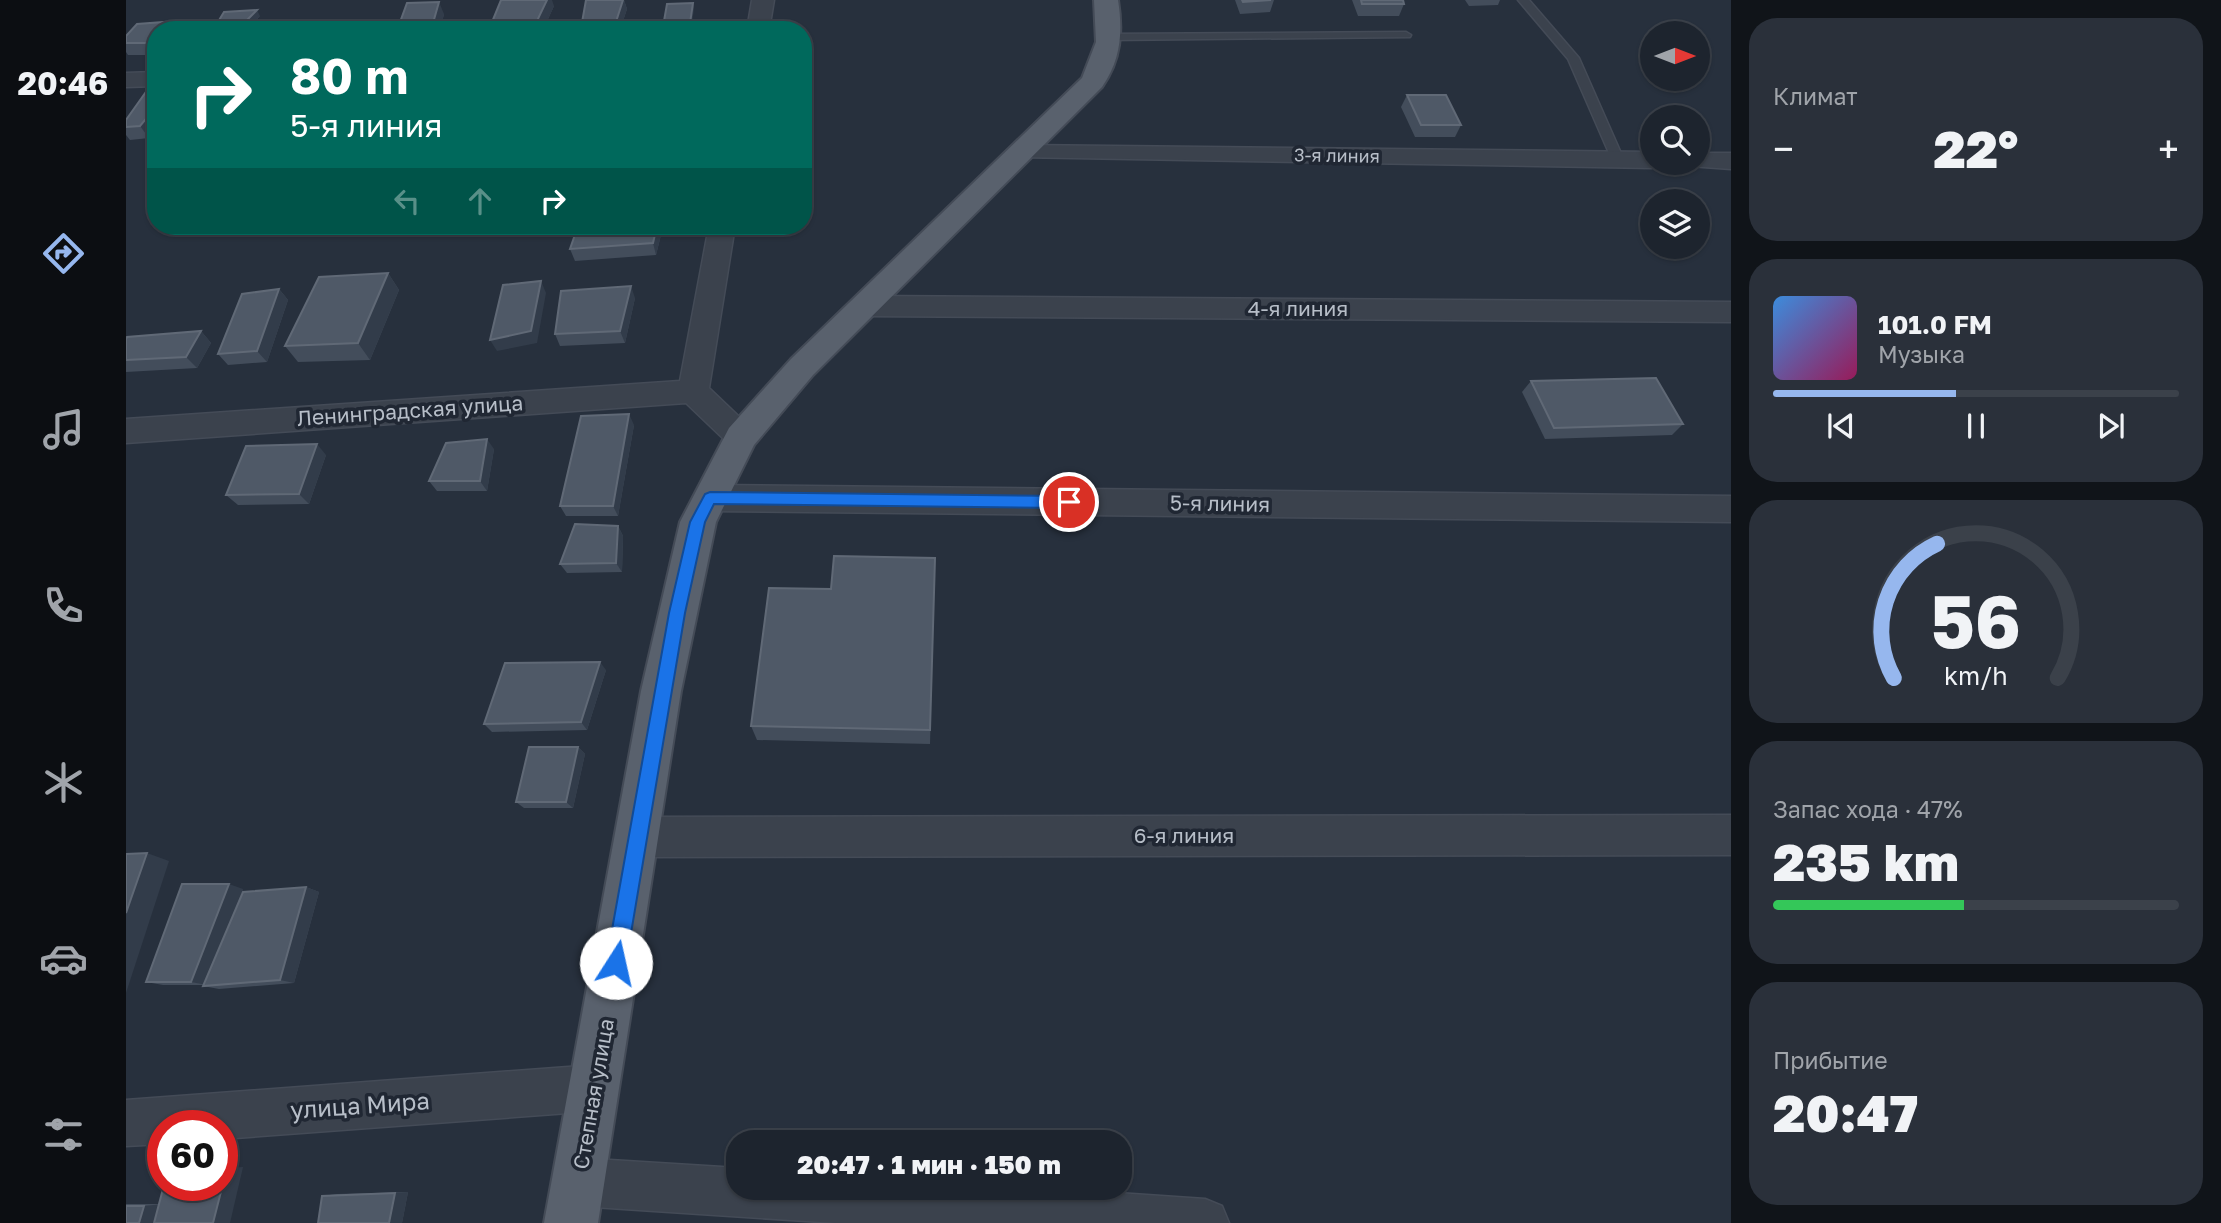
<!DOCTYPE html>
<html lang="ru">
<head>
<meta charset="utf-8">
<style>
	:root { --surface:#1d242e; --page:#2a303a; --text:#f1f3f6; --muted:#a0a4aa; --line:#3b414a; --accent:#96b7ee }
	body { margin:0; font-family:"Golos Text",sans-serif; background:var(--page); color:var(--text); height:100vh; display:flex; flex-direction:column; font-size:26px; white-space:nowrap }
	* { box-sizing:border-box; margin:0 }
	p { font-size:23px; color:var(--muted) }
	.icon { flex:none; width:38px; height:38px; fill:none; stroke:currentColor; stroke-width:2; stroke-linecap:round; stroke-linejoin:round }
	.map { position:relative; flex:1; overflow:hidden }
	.drawer { display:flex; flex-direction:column; gap:18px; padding:18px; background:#101419; width:490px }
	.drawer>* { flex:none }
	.banner { position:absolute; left:21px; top:21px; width:665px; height:214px; border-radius:28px; box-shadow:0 2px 5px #0004,0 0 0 2px var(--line); background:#00695c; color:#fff; overflow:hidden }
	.needle { width:46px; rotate:90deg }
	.fabs { position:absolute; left:1514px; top:21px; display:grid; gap:14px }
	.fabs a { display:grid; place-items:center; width:70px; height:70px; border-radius:50%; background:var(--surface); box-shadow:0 2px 5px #0004,0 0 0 2px var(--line); font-size:35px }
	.speed { position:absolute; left:21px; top:1110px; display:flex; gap:14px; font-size:35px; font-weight:700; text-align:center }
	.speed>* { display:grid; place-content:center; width:91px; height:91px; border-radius:50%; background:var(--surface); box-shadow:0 2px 5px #0004,0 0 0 2px var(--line); line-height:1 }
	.speed .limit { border:10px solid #d22; background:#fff; color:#111 }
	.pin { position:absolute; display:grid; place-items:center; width:60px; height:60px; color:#fff; margin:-30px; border:4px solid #fff; border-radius:50%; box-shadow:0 2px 7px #0007 }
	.me { position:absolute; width:77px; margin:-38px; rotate:10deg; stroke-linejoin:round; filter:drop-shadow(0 0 5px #0008) }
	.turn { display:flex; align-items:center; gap:24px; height:147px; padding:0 28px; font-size:32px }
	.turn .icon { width:91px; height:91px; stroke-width:2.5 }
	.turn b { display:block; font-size:49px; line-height:60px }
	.lanes { display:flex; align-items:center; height:66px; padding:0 28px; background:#0003; justify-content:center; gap:35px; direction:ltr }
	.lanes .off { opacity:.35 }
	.big { font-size:52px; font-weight:800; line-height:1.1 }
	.drawer .widget { flex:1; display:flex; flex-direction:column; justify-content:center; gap:10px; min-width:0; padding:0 24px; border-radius:28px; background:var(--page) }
	.drawer .dial { align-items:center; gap:0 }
	.dial svg { height:182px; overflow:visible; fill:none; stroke:var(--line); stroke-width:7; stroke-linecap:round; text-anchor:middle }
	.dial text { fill:var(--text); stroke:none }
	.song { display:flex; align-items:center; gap:21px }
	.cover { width:84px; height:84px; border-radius:10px; background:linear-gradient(135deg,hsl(210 70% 55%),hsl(330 70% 35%)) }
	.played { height:7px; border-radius:4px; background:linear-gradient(90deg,var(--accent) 45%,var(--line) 45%) }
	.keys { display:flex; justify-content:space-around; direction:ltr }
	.heat { display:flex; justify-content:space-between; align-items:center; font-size:38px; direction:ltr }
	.charge { height:10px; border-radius:5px; background:linear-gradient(90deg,#34c759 47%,var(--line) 0) }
	.trip { position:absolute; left:600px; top:1130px; width:406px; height:70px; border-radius:28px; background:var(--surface); box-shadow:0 2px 5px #0004,0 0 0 2px var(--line); font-weight:800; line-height:70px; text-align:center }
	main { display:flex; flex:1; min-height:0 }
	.tabs { display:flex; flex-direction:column; width:126px; justify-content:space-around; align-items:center; background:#0c0e12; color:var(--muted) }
	.tabs .icon { width:49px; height:49px }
	.tabs .current { color:var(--accent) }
	.tabs b { font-size:32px; color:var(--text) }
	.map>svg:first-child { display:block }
</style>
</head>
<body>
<main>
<nav class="tabs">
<b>20:46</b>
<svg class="icon current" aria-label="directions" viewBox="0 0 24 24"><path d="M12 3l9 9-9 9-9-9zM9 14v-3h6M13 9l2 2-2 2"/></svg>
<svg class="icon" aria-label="music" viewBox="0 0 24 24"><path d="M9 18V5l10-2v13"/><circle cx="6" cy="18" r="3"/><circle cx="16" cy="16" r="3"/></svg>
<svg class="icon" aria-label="phone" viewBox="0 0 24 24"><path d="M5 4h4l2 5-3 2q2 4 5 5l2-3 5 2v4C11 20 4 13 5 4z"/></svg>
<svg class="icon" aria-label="climate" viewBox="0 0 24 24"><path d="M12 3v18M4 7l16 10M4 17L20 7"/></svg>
<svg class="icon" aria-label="car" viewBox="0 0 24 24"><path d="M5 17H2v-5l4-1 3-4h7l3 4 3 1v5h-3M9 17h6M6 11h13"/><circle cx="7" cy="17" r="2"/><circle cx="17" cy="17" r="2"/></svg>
<svg class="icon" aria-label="filters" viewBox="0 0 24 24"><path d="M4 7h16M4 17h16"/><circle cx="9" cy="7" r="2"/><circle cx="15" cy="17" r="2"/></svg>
</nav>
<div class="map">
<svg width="1605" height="1223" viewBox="0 0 1605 1223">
	<rect width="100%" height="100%" fill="#27303d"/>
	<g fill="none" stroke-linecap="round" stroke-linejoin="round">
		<defs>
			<g id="service">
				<polygon points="1392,0 1403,0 1453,58 1498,160 1496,163 1492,164 1486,160 1442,59"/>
				<polygon points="1280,32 1285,35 1284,37 982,40 977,37 982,34"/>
			</g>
			<g id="minor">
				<polygon points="626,0 648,0 643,30 621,30"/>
				<polygon points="30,72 30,86 0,87 0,73"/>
				<polygon points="895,145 1526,152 1526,163 1537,163 1526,168 886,157 883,152 886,147"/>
				<polygon points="1572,153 1605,153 1605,169 1563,166 1561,163 1572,163"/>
				<polygon points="583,226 609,226 583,388 626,429 631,437 626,445 615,449 604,445 560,403 0,443 0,419 554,381"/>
				<polygon points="738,296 1605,302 1605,322 738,316 728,313 724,306 728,299"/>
				<polygon points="584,485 1605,496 1605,522 584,511 573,507 568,498 573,489"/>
				<polygon points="1605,815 1605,855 511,857 497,851 491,837 497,823 511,817"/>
				<polygon points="469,1065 485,1072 492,1088 485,1104 469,1111 96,1139 96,1125 37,1125 37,1144 0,1146 0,1100"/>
				<polygon points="452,1158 612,1168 612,1188 919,1188 1079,1199 1096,1206 1103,1223 710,1223 452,1206 435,1199 428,1182 435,1165"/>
			</g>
			<path id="primary" d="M968,0H992C997,32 995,60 976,87L687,375L628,445L590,522L555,691L472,1223H418L515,691L554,522L603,428L665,359L956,78L970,42Z"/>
		</defs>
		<use href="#service" stroke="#444b57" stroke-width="3"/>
		<use href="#minor" stroke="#444b57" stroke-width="3"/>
		<use href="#primary" stroke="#444b57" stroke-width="4"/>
		<use href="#service" fill="#3b424d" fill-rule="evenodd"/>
		<use href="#minor" fill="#3b424d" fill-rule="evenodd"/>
		<use href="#primary" fill="#59616d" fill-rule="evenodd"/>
	</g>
	<g fill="#434d5b">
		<polygon points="460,0 498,0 501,9 494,30 455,30"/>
		<polygon points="1109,0 1148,0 1144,12 1114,14"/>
		<polygon points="1226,0 1277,0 1278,4 1273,16 1232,16"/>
		<polygon points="1339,0 1374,0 1372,5 1343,6"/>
		<polygon points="567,3 568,9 550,28 540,28 538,21"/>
		<polygon points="428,6 417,30 365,30 364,27"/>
		<polygon points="318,14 314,30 275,30 273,25"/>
		<polygon points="134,16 121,30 90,30 89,27"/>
		<polygon points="30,30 30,55 2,55 0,52 0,36"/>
		<polygon points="30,89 30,130 23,138 4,140 0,135 0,120"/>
		<polygon points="1281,95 1335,125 1329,137 1289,137 1275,107"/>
		<polygon points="537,227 530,255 449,261 444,249"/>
		<polygon points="262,273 273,290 244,360 172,362 159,346"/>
		<polygon points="153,289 162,300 141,362 102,365 92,354"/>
		<polygon points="509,298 499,343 434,346 429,334"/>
		<polygon points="75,331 85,343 71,368 0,372 0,339"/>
		<polygon points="1405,381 1557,424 1546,435 1419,439 1396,392"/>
		<polygon points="508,425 492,516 440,516 434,506"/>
		<polygon points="368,449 361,491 311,491 303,481"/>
		<polygon points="200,455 183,504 112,505 100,495"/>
		<polygon points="492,526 497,536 496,572 441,573 434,564"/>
		<polygon points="809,558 804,744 631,740 625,726 705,589"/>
		<polygon points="480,670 461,730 366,732 358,724"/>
		<polygon points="452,747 459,754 447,808 398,808 390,802"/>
		<polygon points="180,887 193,892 168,983 93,989 77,986 78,985 37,985 20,982 117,889 111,905"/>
		<polygon points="117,1167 0,1223 0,1204 33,1204"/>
		<polygon points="282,1192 276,1223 192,1223 196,1196 211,1194"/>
	</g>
	<g fill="#323c4a">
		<polygon points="421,0 426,0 428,6 417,30 411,30 409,25"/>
		<polygon points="497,0 498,0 501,9 494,30 488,30 488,28"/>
		<polygon points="313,2 318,14 314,30 310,30 307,23"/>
		<polygon points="567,3 568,9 565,30 563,30"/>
		<polygon points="131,10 134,16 121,30 118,30 115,26"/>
		<polygon points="199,20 203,26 201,30 195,30"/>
		<polygon points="52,21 58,30 45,30"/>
		<polygon points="30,107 30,130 23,138 14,126"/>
		<polygon points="531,226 536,226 537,227 530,255 527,243"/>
		<polygon points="262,273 273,290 244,360 232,343"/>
		<polygon points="415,281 420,293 411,343 371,351 364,340"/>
		<polygon points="505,286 509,298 499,343 494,331"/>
		<polygon points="153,289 162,300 141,362 131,351"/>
		<polygon points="75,331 85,343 71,368 60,357"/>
		<polygon points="503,414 508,425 492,516 487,506"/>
		<polygon points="361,439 368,449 361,491 354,481"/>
		<polygon points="191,444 200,455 183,504 173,494"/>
		<polygon points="492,526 497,536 496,572 490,563"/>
		<polygon points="474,662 480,670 461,730 455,722"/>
		<polygon points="452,747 459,754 447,808 440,802"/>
		<polygon points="21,853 43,861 0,993 0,913"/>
		<polygon points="103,884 117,889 81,985 65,982"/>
		<polygon points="180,887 193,892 168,983 154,980"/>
		<polygon points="117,1167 104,1223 87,1223 101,1168"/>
		<polygon points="282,1192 276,1223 263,1223 269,1193"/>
		<polygon points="37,1204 31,1223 13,1223 18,1206"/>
	</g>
	<g fill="#4f5967" stroke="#606976" stroke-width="2">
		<polygon points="375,0 421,0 409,25 364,27"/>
		<polygon points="460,0 497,0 488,28 455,28"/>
		<polygon points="1116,0 1145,0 1117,2"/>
		<polygon points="1235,0 1277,0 1278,4 1236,4"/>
		<polygon points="313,2 307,23 273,25 281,3"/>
		<polygon points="567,3 563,30 550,30 548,21 538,21 541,4"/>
		<polygon points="131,10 115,26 89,27 98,12"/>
		<polygon points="199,20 195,30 167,30 173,21"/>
		<polygon points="52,21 45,30 30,30 30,43 0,43 0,36 11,24"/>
		<polygon points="22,89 30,89 30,107 14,126 0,127 0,120"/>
		<polygon points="1281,95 1320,95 1335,125 1295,125"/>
		<polygon points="452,226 531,226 527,243 444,249"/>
		<polygon points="262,273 232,343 159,346 193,277"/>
		<polygon points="415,281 405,331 364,340 377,285"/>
		<polygon points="505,286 494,331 429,334 435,291"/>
		<polygon points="153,289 131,351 92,354 116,294"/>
		<polygon points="75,331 60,357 0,360 0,339 1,337"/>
		<polygon points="1530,378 1557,424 1428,428 1405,381"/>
		<polygon points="503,414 487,506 434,506 455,416"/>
		<polygon points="361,439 354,481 303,481 320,443"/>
		<polygon points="191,444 173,494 100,495 120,446"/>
		<polygon points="449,524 492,526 490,563 434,564"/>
		<polygon points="708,556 809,558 804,730 625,726 643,588 705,589"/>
		<polygon points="474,662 455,722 358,724 379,663"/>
		<polygon points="403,747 452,747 440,802 390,802"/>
		<polygon points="21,853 0,913 0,854"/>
		<polygon points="56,884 103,884 65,982 20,982"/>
		<polygon points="180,887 154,980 77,986 117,892"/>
		<polygon points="96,1168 101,1168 87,1223 28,1223 38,1185 96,1185"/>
		<polygon points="269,1193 263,1223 192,1223 196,1196"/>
		<polygon points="0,1206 18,1206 13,1223 0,1223"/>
	</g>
	<polygon fill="#1a73e8" stroke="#114b97" stroke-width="2" points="584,492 943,496 950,502 943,508 588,504 579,522 559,613 500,963 497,970 490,972 483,970 480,963 543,613 564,522 579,494"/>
	<g text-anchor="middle" stroke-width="7" stroke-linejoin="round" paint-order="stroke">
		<g font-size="18" fill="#b7bec8" stroke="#202733">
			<text transform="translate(1211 156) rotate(1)" y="6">3-я линия</text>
		</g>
		<g font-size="21" fill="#b7bec8" stroke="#202733">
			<text x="1172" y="316">4-я линия</text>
			<text transform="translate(284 411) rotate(-4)" y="7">Ленинградская улица</text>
			<text transform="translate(1094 504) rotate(1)" y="7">5-я линия</text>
			<text x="1058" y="843">6-я линия</text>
			<text transform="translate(468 1094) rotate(-80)" y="7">Степная улица</text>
		</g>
		<g font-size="24" fill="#b7bec8" stroke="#202733">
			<text transform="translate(234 1106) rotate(-4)" y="8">улица Мира</text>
		</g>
	</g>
</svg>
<div class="fabs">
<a><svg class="needle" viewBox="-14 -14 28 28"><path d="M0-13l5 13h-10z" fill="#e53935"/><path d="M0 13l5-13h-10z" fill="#a0a4aa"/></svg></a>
<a><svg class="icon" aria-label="search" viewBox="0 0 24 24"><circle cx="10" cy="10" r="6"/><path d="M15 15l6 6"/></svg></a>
<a><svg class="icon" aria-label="layers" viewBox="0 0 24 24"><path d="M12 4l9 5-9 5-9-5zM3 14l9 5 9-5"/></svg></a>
</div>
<div class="speed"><div class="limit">60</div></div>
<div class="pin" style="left:943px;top:502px;background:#d93025"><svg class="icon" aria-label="arrive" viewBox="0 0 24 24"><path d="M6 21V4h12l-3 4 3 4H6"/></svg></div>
<svg class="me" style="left:490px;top:963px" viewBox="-20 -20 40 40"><circle r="19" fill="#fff"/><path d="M0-13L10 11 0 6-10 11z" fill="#1a73e8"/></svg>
<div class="trip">20:47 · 1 мин · 150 m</div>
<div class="banner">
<div class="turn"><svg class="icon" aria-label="right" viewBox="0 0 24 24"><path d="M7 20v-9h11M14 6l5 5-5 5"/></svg><div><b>80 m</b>5-я линия</div></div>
<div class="lanes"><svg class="icon off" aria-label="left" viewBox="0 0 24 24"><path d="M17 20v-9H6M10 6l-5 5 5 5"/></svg><svg class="icon off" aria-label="ahead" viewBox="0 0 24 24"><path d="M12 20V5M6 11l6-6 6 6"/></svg><svg class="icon" aria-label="right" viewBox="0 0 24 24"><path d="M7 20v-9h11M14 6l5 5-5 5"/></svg></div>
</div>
</div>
<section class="drawer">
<div class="widget"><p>Климат</p>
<div class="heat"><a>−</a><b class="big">22°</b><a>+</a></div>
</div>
<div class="widget">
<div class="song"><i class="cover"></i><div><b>101.0 FM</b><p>Музыка</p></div></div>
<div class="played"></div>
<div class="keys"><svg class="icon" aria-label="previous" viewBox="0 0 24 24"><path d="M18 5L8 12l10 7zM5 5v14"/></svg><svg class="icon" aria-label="pause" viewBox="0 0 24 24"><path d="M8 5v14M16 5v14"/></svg><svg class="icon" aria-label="next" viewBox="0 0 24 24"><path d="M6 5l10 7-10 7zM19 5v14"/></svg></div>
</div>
<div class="widget dial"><svg viewBox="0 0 100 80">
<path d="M14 69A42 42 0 1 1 86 69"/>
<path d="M14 69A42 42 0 0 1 33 10" stroke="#96b7ee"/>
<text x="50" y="56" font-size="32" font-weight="700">56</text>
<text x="50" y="72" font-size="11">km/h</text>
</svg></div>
<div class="widget"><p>Запас хода · 47%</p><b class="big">235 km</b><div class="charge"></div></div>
<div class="widget"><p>Прибытие</p><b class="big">20:47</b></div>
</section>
</main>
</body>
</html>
